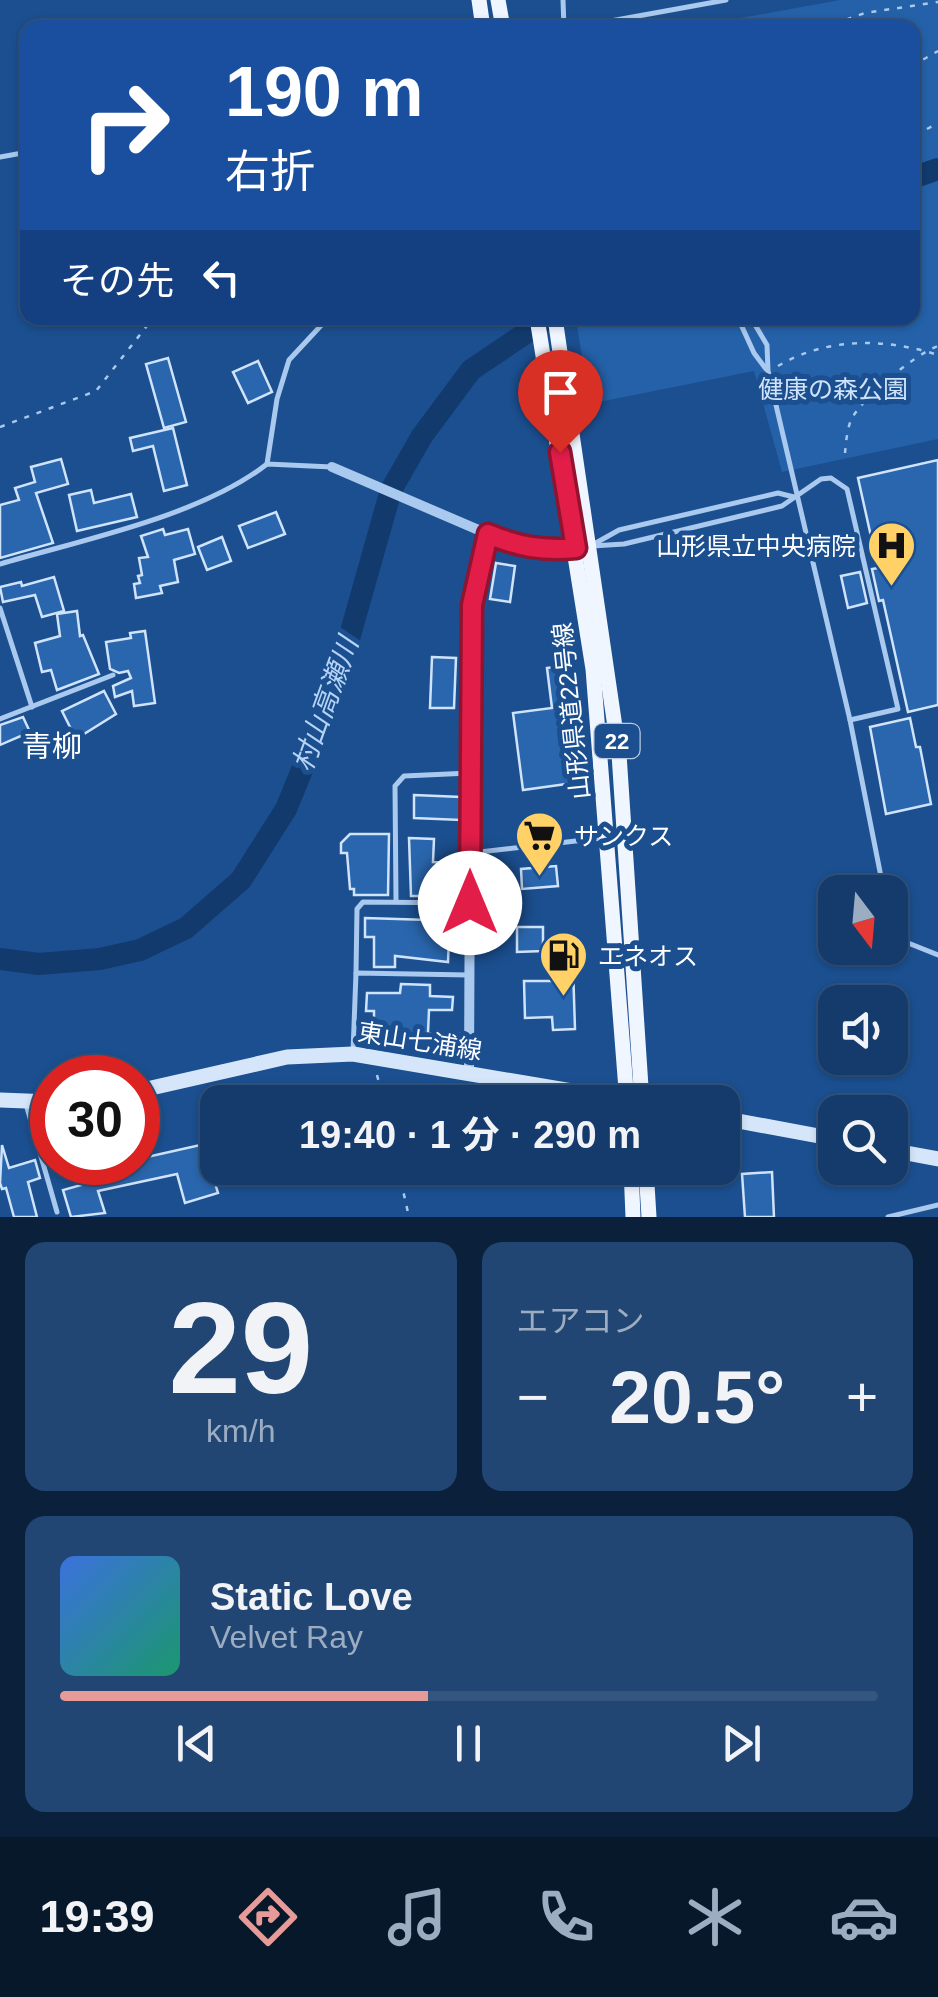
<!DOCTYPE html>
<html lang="ja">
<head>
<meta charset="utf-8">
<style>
	:root { --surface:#143b6b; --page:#214673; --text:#f1f3f6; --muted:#9dadc1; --line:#33557e; --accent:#e69b98 }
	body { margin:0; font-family:Arial,"Noto Sans JP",sans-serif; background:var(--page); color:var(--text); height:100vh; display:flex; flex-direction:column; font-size:38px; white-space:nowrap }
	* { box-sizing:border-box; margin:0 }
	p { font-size:32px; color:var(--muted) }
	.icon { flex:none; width:55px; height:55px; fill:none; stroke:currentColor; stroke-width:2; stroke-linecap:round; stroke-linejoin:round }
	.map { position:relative; height:1217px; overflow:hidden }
	.details { display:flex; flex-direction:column; gap:25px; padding:25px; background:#0b203b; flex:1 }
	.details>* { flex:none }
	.top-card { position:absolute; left:20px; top:20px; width:900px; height:305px; border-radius:20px; box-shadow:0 2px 8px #0004,0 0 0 2px var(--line); background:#1a4fa0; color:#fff; overflow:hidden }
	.needle { width:65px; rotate:164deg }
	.controls { position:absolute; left:818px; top:875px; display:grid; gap:20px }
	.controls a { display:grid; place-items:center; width:90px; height:90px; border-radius:20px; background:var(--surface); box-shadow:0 2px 8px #0004,0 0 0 2px var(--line); font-size:50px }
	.speed { position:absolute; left:30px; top:1055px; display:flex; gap:20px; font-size:50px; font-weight:700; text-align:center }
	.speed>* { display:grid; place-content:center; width:130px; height:130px; border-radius:50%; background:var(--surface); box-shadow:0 2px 8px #0004,0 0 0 2px var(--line); line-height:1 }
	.speed .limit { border:15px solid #d22; background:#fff; color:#111 }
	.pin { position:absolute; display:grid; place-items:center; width:85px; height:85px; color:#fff; margin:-102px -42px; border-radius:50% 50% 50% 0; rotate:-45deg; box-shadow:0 0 10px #0007 }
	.pin .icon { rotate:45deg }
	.me { position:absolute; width:110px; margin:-55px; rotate:0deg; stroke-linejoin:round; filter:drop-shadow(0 0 8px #0008) }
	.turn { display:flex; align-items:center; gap:35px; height:210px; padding:0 40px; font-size:45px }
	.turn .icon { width:130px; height:130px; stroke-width:2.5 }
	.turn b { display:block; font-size:70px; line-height:85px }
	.then { display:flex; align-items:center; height:95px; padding:0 40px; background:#0003; gap:20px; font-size:38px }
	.big { font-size:75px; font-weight:700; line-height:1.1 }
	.details .widget { flex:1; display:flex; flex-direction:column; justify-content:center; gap:15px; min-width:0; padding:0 35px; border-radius:20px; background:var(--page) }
	.details .dial { align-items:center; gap:0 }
	.dial b { font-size:130px; line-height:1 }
	.song { display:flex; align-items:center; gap:30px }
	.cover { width:120px; height:120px; border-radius:15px; background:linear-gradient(135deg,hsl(220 70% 55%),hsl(160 70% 35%)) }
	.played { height:10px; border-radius:5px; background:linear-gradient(90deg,var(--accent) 45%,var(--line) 45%) }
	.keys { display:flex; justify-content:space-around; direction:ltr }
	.heat { display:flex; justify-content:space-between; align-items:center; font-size:55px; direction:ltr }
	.details .tiles { flex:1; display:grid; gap:25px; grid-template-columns:1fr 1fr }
	.widget:last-child { grid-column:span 2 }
	.trip { position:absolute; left:200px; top:1085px; width:540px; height:100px; border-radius:20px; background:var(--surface); box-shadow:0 2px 8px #0004,0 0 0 2px var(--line); font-weight:700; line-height:100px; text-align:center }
	.menu { display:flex; height:160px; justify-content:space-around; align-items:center; background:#08182b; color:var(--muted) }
	.menu .icon { width:70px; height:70px }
	.menu .on { color:var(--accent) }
	.menu b { font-size:45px; color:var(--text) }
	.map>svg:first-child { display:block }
</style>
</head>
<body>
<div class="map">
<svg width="938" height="1217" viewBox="0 0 938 1217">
	<rect width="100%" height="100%" fill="#1b4f8f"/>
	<polygon fill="#2461a8" points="840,0 938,0 938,439 782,472 754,371 589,404 576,318 912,318 912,28 691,27"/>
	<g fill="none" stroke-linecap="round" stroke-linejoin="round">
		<g stroke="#123a6d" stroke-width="22">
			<polyline points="912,178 938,169"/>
			<polyline points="0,959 39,964 100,959 140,950 186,928 241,880 286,809 334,692 391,490 422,436 471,370 548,318"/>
		</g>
	</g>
	<g fill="#2a66ad" stroke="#cfe3fa" stroke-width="2.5">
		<polygon points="168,358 186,422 164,428 146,364"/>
		<polygon points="258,361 272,392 248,403 233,372"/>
		<polygon points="173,428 187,485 164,491 153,446 133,451 130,438"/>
		<polygon points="61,459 68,484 36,493 53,543 0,558 0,505 19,500 15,488 35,482 31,467"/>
		<polygon points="938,460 938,705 908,712 883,600 879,601 872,569 878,568 858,478"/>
		<polygon points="91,490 94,503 131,494 137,517 77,531 69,495"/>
		<polygon points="276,512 285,534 248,548 239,526"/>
		<polygon points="163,529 165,535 188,529 195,554 174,560 178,582 160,586 162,593 136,598 134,584 140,583 138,576 142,575 139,558 148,557 141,536"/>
		<polygon points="222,537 231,561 207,570 198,547"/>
		<polygon points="496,563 515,566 510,602 490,599"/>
		<polygon points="860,572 867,603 848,608 841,576"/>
		<polygon points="54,577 64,611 42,617 35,595 3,602 0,587 21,582 22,586"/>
		<polygon points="77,611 80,636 83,635 99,674 57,690 51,670 42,672 35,643 60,636 57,614"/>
		<polygon points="145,631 155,703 134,706 132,691 115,697 113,686 131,678 128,671 119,673 110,669 106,642 131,638 130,633"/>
		<polygon points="432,657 456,658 454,708 430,708"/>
		<polygon points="567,665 581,782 523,790 513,713 552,708 547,668"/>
		<polygon points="104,691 116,714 76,739 62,711"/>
		<polygon points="23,717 30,732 0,745 0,725"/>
		<polygon points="910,718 916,747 920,747 931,804 886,814 870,727"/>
		<polygon points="414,795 461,797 461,820 414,818"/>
		<polygon points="350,834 389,834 388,895 354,895 354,889 350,889 347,853 341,853 341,843"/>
		<polygon points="409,838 434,839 433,862 457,863 456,896 411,896"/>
		<polygon points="556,866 558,886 522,889 521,869"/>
		<polygon points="365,918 461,921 461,938 449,937 448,962 395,956 395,967 374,967 374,937 365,937"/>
		<polygon points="517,927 543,927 543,951 517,952"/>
		<polygon points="573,967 575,1029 553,1030 552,1017 525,1018 524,981 551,981 551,968"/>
		<polygon points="401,984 430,985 430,996 453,997 452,1010 429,1010 428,1033 460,1034 460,1050 414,1047 415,1039 374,1041 374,1011 366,1011 367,993 400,993"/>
		<polygon points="218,1141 218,1165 210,1167 218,1193 185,1203 177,1174 98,1191 105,1213 71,1217 63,1190 113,1176 111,1164 138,1162 138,1159"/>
		<polygon points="2,1145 9,1168 35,1160 40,1178 28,1182 37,1217 14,1217 6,1188 2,1189 0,1183"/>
		<polygon points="772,1172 774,1217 745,1217 742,1174"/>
	</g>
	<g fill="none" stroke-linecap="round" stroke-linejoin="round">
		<g stroke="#a9c9ee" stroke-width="2.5" stroke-dasharray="5 8" stroke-linecap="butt">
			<polyline points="822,28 865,13 938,2"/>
			<polyline points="912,66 938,51"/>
			<polyline points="927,129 938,123"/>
			<path d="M778,366C827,337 885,338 938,355"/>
			<polyline points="0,427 96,391 153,318"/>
			<path d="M845,453C846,442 847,430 851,420C861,399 915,354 938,346"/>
			<polyline points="377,1075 384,1102"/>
			<polyline points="398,1168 409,1217"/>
		</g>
		<g stroke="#a9c9ee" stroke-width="5">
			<polyline points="563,0 564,28"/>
			<polyline points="572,28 726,0"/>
			<polyline points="0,157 28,152"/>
			<polyline points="738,318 754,353 766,369"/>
			<polyline points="751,318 767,345 768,371 850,720 884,892"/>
			<polyline points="267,464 277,399 289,360 328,318"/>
			<polyline points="594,544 619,530 778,493 794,497"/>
			<polyline points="592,546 624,544 782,506 821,479 831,478 847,489 898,709 850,720"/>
			<path d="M0,564C81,540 201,516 267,464L332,467"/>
			<polyline points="0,608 32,707"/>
			<polyline points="0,719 113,675"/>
			<polyline points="471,853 602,838"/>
			<polyline points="396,901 395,786 404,776 470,773"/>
			<polyline points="890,923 903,941 938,955"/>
			<polyline points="356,973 357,909 363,902 470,903"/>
			<polyline points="353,1052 356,973 469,975"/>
			<polyline points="26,1104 57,1212"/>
			<polyline points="888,1217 938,1205"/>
		</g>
		<g stroke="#a9c9ee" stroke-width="10">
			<polyline points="332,467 518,547 543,551 579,548"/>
			<polyline points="469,1073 471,605 488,534"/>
		</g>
		<g stroke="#d6e6fa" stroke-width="15">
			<polyline points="138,1091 287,1057 353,1054 637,1102"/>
			<polyline points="0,1100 52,1102"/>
			<polyline points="722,1118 835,1139"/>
			<polyline points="890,1150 938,1159"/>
		</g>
		<g stroke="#f0f6ff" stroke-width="15">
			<polyline points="479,0 483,28"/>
			<polyline points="498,0 503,28"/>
			<polyline points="537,318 593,669 627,1102"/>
			<polyline points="555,318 619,754 642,1102"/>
			<polyline points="631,1168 633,1217"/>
			<polyline points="646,1168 649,1217"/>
		</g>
	</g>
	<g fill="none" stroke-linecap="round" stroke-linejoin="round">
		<defs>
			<path id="route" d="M470,903L472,605L488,534C519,547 543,551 576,548L560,452"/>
		</defs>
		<use href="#route" stroke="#92132f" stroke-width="25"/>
		<use href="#route" stroke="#e11d48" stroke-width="18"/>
	</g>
	<defs>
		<symbol id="hospital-pin" viewBox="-11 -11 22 30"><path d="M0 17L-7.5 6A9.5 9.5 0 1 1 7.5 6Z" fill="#ffd166" stroke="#1b4f8f"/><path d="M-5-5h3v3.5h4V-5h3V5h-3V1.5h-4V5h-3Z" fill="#111"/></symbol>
		<symbol id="supermarket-pin" viewBox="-11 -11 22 30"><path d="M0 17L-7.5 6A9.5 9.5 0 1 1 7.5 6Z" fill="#ffd166" stroke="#1b4f8f"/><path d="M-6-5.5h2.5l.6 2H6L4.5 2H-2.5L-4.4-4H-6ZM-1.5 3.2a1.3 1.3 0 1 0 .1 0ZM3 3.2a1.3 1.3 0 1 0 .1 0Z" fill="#111"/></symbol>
		<symbol id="fuel-pin" viewBox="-11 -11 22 30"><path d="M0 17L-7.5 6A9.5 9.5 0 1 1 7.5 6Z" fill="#ffd166" stroke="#1b4f8f"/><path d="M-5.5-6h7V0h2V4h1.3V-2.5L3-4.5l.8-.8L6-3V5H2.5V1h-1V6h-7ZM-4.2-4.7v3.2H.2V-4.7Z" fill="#111"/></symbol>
	</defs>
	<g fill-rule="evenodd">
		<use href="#hospital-pin" x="864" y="518" width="55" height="75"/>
		<use href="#supermarket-pin" x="512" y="808" width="55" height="75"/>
		<use href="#fuel-pin" x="536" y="928" width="55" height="75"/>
	</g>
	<g text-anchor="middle" stroke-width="10" stroke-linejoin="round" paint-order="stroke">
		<rect fill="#1b4f8f" stroke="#bbcadd" stroke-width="2.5" x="594.5" y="724" width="45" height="34" rx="8"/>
		<g font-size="22" font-weight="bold" fill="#fff">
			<text x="617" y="749">22</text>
		</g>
		<g font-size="25" fill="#cfe3fa" stroke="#1b4f8f">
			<text x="833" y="398">健康の森公園</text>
		</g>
		<g font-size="25" fill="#fff" stroke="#1b4f8f" text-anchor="start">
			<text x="856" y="555" text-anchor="end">山形県立中央病院</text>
			<text x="574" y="845">サンクス</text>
			<text x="598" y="965">エネオス</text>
		</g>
		<g font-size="25" fill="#fff" stroke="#1b4f8f">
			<text transform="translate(571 711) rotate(-96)" y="9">山形県道22号線</text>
			<text transform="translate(420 1041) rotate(9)" y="9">東山七浦線</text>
		</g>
		<g font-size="28" font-style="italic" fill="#b5d3f5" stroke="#1b4f8f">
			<text transform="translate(325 704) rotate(-70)" y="10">村山高瀬川</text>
		</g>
		<g font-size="30" fill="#fff" stroke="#1b4f8f">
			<text x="52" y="757">青柳</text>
		</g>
	</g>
</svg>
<div class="controls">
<a><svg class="needle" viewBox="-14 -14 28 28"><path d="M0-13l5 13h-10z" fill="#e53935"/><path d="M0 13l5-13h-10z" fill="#9dadc1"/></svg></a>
<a><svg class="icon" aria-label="sound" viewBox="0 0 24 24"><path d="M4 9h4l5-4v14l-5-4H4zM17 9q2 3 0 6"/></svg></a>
<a><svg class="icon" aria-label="search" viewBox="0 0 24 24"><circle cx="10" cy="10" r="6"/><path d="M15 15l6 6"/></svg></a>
</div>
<div class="speed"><div class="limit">30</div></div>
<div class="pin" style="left:560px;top:452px;background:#d93025"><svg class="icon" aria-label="arrive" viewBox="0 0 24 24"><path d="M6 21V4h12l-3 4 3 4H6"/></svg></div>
<svg class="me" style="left:470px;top:903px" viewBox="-20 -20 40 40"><circle r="19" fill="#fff"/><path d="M0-13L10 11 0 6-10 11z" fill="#e11d48"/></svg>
<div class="trip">19:40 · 1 分 · 290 m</div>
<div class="top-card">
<div class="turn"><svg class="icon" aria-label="right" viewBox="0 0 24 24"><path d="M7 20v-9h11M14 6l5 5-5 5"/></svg><div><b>190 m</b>右折</div></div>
<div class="then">その先<svg class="icon" aria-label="left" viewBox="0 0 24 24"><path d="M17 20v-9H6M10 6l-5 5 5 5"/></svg></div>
</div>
</div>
<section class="details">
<div class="tiles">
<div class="widget dial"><b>29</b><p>km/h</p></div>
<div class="widget"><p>エアコン</p>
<div class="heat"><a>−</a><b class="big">20.5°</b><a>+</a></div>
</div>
<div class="widget">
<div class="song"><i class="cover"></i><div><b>Static Love</b><p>Velvet Ray</p></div></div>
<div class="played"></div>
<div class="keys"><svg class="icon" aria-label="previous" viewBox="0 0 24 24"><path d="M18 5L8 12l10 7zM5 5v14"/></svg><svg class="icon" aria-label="pause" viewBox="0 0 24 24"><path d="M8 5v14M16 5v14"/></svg><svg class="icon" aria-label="next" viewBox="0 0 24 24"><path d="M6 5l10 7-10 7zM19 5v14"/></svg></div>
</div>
</div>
</section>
<nav class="menu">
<b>19:39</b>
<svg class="icon on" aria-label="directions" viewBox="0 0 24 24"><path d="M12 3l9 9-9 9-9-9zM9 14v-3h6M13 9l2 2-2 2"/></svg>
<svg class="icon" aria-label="music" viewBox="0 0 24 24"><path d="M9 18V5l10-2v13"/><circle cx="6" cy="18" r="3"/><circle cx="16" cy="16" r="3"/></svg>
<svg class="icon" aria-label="phone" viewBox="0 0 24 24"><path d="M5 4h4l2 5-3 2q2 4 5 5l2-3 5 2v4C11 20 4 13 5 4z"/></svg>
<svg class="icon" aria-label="climate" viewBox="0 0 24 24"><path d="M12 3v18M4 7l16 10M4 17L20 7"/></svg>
<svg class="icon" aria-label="car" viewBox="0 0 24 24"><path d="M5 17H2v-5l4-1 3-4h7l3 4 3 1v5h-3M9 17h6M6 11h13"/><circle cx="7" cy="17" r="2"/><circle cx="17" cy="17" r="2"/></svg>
</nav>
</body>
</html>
